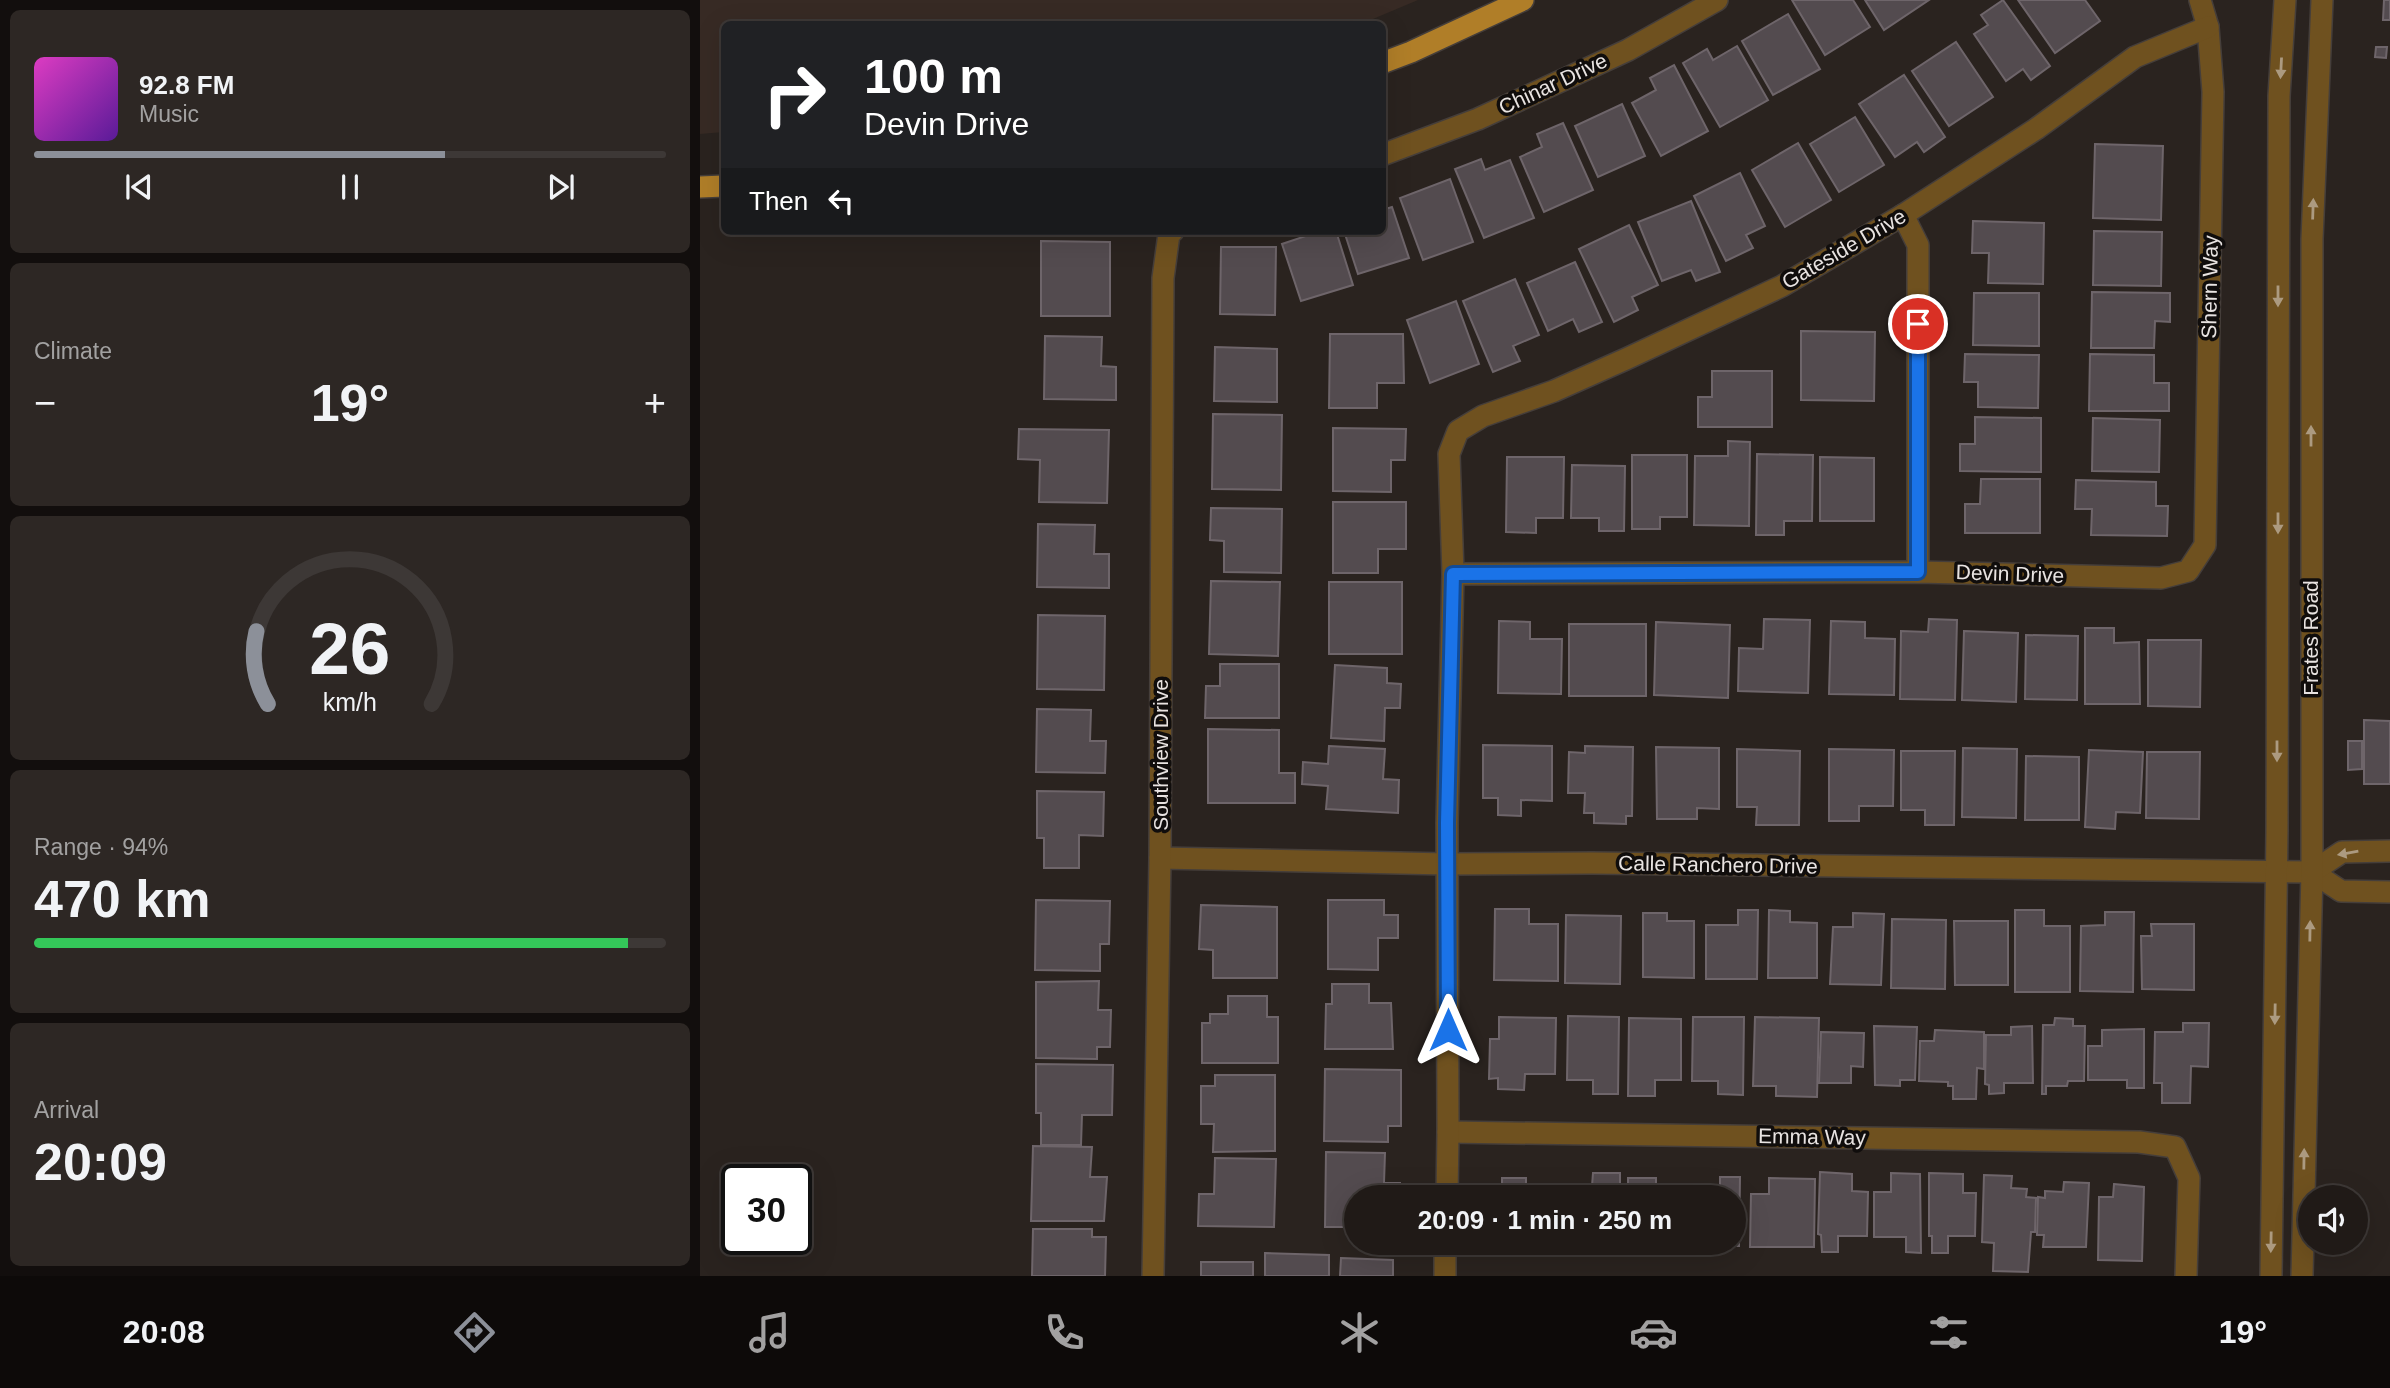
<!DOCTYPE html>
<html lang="en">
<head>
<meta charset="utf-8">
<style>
	:root { --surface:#201a17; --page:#2d2724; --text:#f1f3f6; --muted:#a2a1a1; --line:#3d3836; --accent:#8c9099 }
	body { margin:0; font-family:Arial,sans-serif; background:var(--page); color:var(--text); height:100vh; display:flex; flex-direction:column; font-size:26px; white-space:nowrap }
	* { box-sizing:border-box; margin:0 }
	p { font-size:23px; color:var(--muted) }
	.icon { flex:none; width:38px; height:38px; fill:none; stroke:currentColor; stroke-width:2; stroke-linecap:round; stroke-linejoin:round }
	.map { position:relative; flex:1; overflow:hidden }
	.sheet { display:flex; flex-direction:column; gap:10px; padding:10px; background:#120e0d; width:700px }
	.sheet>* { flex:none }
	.hud { position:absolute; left:21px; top:21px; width:665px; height:214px; border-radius:10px; box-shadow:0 7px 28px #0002,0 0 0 2px var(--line); background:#202124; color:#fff; overflow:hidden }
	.controls { position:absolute; left:1598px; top:1185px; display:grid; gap:14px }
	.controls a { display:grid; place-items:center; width:70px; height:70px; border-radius:50%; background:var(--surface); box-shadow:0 7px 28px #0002,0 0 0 2px var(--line); font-size:35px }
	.speed { position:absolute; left:21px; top:1164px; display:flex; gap:14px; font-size:35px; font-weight:700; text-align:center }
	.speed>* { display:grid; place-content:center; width:91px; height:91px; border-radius:50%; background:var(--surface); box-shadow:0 7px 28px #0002,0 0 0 2px var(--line); line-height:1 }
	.speed .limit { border:4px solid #111; border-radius:10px; background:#fff; color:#111 }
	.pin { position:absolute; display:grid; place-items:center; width:60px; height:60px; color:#fff; margin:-30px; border:4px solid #fff; border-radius:50%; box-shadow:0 2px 7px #0007 }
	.me { position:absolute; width:77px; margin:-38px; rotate:0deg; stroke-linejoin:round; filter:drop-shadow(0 0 5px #0008) }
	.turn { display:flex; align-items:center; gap:24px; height:147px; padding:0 28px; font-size:32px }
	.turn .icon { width:91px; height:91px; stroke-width:2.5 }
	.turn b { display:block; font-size:49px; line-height:60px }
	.then { display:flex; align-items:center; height:66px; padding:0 28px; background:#0003; gap:14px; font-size:26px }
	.big { font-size:52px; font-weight:600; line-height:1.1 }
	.sheet .widget { flex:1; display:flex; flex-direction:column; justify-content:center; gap:10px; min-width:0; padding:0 24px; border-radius:10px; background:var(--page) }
	.sheet .dial { align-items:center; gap:0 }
	.dial svg { height:182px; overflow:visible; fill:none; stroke:var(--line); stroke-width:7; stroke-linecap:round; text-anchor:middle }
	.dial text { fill:var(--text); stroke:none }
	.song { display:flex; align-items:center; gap:21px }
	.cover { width:84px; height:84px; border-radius:10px; background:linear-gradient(135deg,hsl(310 70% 55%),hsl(270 70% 35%)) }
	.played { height:7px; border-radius:4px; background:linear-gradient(90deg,var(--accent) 65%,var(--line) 65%) }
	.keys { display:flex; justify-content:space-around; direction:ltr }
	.heat { display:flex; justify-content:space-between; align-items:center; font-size:38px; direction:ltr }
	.charge { height:10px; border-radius:5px; background:linear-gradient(90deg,#34c759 94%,var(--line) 0) }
	.trip { position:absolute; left:644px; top:1185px; width:402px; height:70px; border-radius:35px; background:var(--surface); box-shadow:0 7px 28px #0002,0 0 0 2px var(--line); font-weight:600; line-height:70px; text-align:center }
	.menu { display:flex; height:112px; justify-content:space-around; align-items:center; background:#0d0a09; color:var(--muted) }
	.menu .icon { width:49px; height:49px }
	.menu .selected { color:var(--accent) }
	.menu b { font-size:32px; color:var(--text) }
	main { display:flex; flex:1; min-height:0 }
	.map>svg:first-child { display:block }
</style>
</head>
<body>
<main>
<section class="sheet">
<div class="widget">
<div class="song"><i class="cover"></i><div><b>92.8 FM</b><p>Music</p></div></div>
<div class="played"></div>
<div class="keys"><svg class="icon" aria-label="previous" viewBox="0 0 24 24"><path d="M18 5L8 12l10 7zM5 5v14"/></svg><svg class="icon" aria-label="pause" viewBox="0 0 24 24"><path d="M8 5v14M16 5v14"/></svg><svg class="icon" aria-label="next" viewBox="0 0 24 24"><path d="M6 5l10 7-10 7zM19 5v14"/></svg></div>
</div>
<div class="widget"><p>Climate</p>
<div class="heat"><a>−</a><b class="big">19°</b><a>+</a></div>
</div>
<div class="widget dial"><svg viewBox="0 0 100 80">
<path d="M14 69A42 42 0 1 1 86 69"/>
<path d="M14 69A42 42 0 0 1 9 37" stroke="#8c9099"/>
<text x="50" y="56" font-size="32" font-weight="700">26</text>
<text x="50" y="72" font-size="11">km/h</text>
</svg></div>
<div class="widget"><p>Range · 94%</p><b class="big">470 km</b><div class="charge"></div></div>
<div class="widget"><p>Arrival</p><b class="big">20:09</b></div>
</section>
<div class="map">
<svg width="1690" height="1276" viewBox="0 0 1690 1276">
	<rect width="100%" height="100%" fill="#2a231f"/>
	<polygon fill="#372a24" points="0,0 718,0 661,24 24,24 24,132 0,134"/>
	<g fill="#534b4f" stroke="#6e656a" stroke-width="2">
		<polygon points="1092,0 1153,0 1170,27 1125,55"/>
		<polygon points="1165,0 1229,0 1184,30"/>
		<polygon points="1303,0 1350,66 1331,80 1323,69 1306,81 1274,34 1288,25 1281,15"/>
		<polygon points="1318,0 1385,0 1400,21 1355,53"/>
		<polygon points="1684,0 1690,0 1690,20 1683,20"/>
		<polygon points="1088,14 1120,69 1073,95 1042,41"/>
		<polygon points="1256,42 1293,97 1249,126 1212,71"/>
		<polygon points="1037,46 1068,100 1020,127 983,63 1007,49 1013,60"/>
		<polygon points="1676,47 1687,47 1686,58 1675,57"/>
		<polygon points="974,65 1008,131 961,156 932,103 956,90 950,78"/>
		<polygon points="1204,75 1245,137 1224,152 1217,142 1195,157 1159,104"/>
		<polygon points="922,104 945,156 898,177 875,126"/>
		<polygon points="1155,117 1184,165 1139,192 1110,144"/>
		<polygon points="863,123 893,190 844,212 820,157 842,147 837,134"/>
		<polygon points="1098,143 1131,200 1085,227 1052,170"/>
		<polygon points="1395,144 1463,146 1461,220 1393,218"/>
		<polygon points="781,159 785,170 810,160 834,218 784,238 755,169"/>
		<polygon points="1040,173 1065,226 1046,235 1053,248 1026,261 994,196"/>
		<polygon points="750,179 773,242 723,260 700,198"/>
		<polygon points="991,201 1020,272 996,281 991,270 962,281 938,222"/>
		<polygon points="692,207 709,258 658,274 644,231 682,231 682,210"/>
		<polygon points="1273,221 1344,223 1343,284 1288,283 1289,253 1272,253"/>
		<polygon points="929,225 958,285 932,297 938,310 914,322 879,249"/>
		<polygon points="604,231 636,231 653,285 601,301 582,244 606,236"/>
		<polygon points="1394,231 1462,232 1461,286 1393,285"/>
		<polygon points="341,241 410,242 410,316 341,316"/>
		<polygon points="521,247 576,247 575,315 520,314"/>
		<polygon points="875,262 902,322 879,332 873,319 848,331 827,283"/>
		<polygon points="815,279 839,335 813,346 820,361 793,372 763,301"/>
		<polygon points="1392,292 1470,293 1470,322 1455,321 1454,348 1391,348"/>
		<polygon points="1274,293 1339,293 1339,346 1273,345"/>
		<polygon points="756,301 779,364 730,383 707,320"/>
		<polygon points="1101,331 1175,332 1174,401 1101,400"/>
		<polygon points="630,334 703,334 704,383 677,383 677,408 629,408"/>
		<polygon points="345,336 402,337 401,366 416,367 416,400 344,399"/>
		<polygon points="515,347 577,349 577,402 514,401"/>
		<polygon points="1265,354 1339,355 1338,408 1278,407 1278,382 1264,382"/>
		<polygon points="1390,354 1454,355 1454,383 1469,383 1469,411 1389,411"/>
		<polygon points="1012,371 1072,371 1072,427 998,427 998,397 1012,397"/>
		<polygon points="513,414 582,415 581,490 512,489"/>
		<polygon points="1275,417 1341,418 1341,472 1260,471 1260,444 1275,444"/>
		<polygon points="1393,418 1460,420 1459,472 1392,471"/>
		<polygon points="633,428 706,429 705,460 691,460 691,492 633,491"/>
		<polygon points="319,429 409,430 407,503 339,502 340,460 318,459"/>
		<polygon points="1028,441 1050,442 1049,526 994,525 995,456 1028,456"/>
		<polygon points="1057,454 1113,455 1112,521 1084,521 1084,535 1056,535"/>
		<polygon points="932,455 987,455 987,517 960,517 960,529 932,529"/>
		<polygon points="807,457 864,457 863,518 836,518 836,533 806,532"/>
		<polygon points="1120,457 1174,458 1174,521 1120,521"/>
		<polygon points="872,465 925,466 924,531 899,531 899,518 871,518"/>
		<polygon points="1281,479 1340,479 1340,533 1265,533 1265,504 1280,504"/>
		<polygon points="1376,480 1456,482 1456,506 1468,506 1467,536 1391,535 1392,509 1375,509"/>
		<polygon points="633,502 706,502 706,549 678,549 678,573 633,573"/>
		<polygon points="511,508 582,509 581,573 524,572 524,541 510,540"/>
		<polygon points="338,524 395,525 394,554 409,554 409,588 337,587"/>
		<polygon points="511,581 580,582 578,656 509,654"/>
		<rect x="629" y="582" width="73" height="72"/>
		<polygon points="338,615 405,616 404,690 337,689"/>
		<polygon points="1064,619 1110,620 1108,693 1038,691 1039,648 1063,649"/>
		<polygon points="1229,619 1257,620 1255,700 1200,699 1201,631 1228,632"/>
		<polygon points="799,621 830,622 830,639 862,639 861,694 798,693"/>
		<polygon points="1131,621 1165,622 1165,638 1195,639 1194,695 1129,694"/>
		<polygon points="956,622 1030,625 1028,698 954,695"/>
		<rect x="869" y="624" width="77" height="72"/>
		<polygon points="1385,628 1414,628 1414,643 1439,642 1440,704 1385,704"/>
		<polygon points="1264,631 1318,633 1316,702 1262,700"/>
		<polygon points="1326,635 1378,636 1377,700 1325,699"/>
		<polygon points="1448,640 1501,640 1500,707 1448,706"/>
		<polygon points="520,664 579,664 579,718 505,718 506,686 520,686"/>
		<polygon points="635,665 687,668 687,683 701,684 700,708 685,708 684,741 631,738"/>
		<polygon points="337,709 391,710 390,741 406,741 405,773 336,772"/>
		<polygon points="1664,720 1690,721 1690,784 1664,784"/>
		<polygon points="508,729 579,730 579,773 595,773 595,803 508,803"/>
		<polygon points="1648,741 1662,741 1662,769 1648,770"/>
		<polygon points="783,745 852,746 852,801 821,800 821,816 798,815 798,798 783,798"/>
		<polygon points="629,746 685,749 683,779 699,780 698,813 626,809 628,786 602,784 603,762 628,764"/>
		<polygon points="885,746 933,747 932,816 926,816 926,824 894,823 894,813 884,813 885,793 868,793 869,752 885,753"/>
		<polygon points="956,747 1019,748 1019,809 997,808 997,819 957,819"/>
		<polygon points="1263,748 1317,749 1316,818 1262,817"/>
		<polygon points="1037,749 1100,751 1099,825 1056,825 1057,807 1037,807"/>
		<polygon points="1129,749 1194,750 1193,806 1159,806 1159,821 1129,821"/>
		<polygon points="1389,750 1443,752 1440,813 1416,812 1415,829 1385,827"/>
		<polygon points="1201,751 1255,751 1254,825 1225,825 1225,810 1201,810"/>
		<polygon points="1447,752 1500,752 1499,819 1446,818"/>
		<polygon points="1326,756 1379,757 1379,820 1325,820"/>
		<polygon points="337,791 404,792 403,836 379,835 379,868 344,868 344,838 337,838"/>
		<polygon points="336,900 410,901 409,944 400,944 400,971 335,970"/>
		<polygon points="628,900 684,900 684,915 698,915 698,938 678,938 678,970 628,969"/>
		<polygon points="501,905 577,907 577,978 513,978 513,950 499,949"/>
		<polygon points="795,909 829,909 829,924 858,924 858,981 794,980"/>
		<polygon points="1038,910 1058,910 1057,979 1006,979 1006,925 1038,925"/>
		<polygon points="1069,910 1090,911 1090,922 1117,923 1117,978 1068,978"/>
		<polygon points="1315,910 1344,910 1344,926 1370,926 1370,992 1315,992"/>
		<polygon points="1405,912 1434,912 1433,992 1380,991 1381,926 1405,925"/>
		<polygon points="943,913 967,913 967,921 994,921 994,978 943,977"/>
		<polygon points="1153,913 1184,914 1181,985 1130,984 1133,927 1153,927"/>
		<polygon points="866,915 921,916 920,984 865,983"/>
		<polygon points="1192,919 1246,920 1245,989 1191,988"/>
		<polygon points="1254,921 1308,921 1308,985 1255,985"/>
		<polygon points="1451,924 1494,924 1494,990 1442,989 1441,936 1452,936"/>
		<polygon points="399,981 398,1010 411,1010 410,1047 397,1047 397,1059 336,1058 336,982"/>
		<polygon points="632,984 669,984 669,1003 691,1003 693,1049 625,1049 626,1004 632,1004"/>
		<polygon points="528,996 567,996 567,1017 578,1017 578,1063 502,1063 502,1023 510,1023 510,1014 528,1014"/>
		<polygon points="868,1016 919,1017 918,1094 893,1094 893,1080 867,1080"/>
		<polygon points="799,1017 856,1018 855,1074 825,1074 824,1090 798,1089 798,1078 789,1079 790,1039 799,1039"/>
		<polygon points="993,1017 1044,1017 1043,1095 1018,1094 1018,1081 992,1081"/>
		<polygon points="1055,1017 1119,1018 1117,1097 1076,1096 1076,1086 1053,1086"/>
		<polygon points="929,1018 981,1019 981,1080 955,1080 955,1096 928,1096"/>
		<polygon points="1355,1018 1373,1019 1373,1026 1385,1026 1384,1081 1368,1081 1367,1086 1346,1086 1346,1094 1342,1094 1343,1025 1354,1025"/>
		<polygon points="1483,1023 1509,1023 1508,1067 1491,1066 1490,1103 1462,1103 1462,1083 1454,1083 1455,1032 1483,1032"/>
		<polygon points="1174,1026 1217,1027 1215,1080 1200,1080 1200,1086 1175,1085"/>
		<polygon points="1332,1026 1333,1083 1304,1083 1304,1093 1289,1094 1289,1085 1285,1084 1286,1035 1311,1035 1311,1027"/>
		<polygon points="1444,1029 1444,1088 1427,1088 1427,1080 1388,1080 1388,1046 1402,1046 1402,1030"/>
		<polygon points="1235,1030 1284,1032 1284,1069 1277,1068 1276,1099 1253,1099 1253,1086 1248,1086 1248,1082 1219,1081 1220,1041 1234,1041"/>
		<polygon points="1121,1032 1164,1033 1163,1067 1151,1066 1151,1083 1119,1083"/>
		<polygon points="336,1064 413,1065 412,1115 382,1115 381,1145 341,1145 341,1113 336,1113"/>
		<polygon points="625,1069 701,1070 701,1126 688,1126 688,1142 624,1141"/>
		<polygon points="515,1075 575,1075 575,1151 513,1152 514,1124 501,1124 501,1086 515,1086"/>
		<polygon points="333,1146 392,1147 390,1177 407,1177 404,1221 331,1221"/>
		<polygon points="626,1152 685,1153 684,1183 700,1183 699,1197 656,1197 656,1227 625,1227"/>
		<polygon points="515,1158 576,1159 574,1227 498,1226 499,1194 514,1194"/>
		<polygon points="1120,1172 1152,1174 1152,1191 1168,1192 1167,1236 1138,1236 1138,1252 1122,1252 1121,1235 1118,1234"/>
		<polygon points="893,1173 920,1173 920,1197 866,1197 866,1189 886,1190 886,1187 892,1186"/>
		<polygon points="1191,1173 1220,1174 1221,1253 1206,1252 1206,1237 1174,1237 1174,1192 1191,1192"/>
		<polygon points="1229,1173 1263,1174 1263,1193 1276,1193 1275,1236 1248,1236 1248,1253 1232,1253 1232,1236 1229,1236"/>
		<polygon points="1284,1175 1312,1176 1311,1188 1327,1189 1326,1197 1336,1198 1335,1232 1331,1232 1328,1272 1293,1271 1294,1243 1282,1242"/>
		<polygon points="1020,1177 1040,1177 1039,1246 988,1246 988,1242 1034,1242 1034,1197 989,1197 989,1192 1020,1192"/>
		<polygon points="802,1178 826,1178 826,1195 858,1197 790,1197 790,1190 802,1190"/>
		<polygon points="928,1178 956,1178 956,1193 982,1192 982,1197 928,1197"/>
		<polygon points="1069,1178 1115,1179 1114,1247 1050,1247 1051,1194 1069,1194"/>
		<polygon points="1364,1182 1389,1183 1386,1247 1343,1247 1344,1235 1337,1235 1338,1197 1345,1198 1345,1191 1363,1192"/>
		<polygon points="1414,1184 1444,1187 1442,1261 1398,1260 1399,1197 1413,1197"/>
		<polygon points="333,1229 392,1229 392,1237 406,1237 405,1276 332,1276"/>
		<polygon points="796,1242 857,1242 834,1243 834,1249 796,1248"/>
		<polygon points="866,1242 920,1242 920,1248 894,1248 895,1251 866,1251"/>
		<rect x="928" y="1242" width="54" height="9"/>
		<polygon points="565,1253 629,1255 629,1276 565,1276"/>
		<polygon points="641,1258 693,1260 693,1276 640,1276"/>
		<rect x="501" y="1262" width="52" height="14"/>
	</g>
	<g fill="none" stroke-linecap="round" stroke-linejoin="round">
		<defs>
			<g id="minor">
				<polyline points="682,155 778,119 928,50 1017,0"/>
				<polyline points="1203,215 1218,245 1218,572"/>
				<polyline points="753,574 1218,572 1461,578 1488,571 1505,545 1513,92 1508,27 1500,0"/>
				<polyline points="460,858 747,864 892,863 1612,872 1641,891 1690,892"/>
				<polyline points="1612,872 1642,852 1690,851"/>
				<polyline points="748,1132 1439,1142 1475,1147 1489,1178 1486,1276"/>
				<polyline points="747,1197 748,1132 747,823 753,574 749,454 758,431 783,416 854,391 926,359 1082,286 1203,215 1336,129 1435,57 1508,27"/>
				<polyline points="453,1276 460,858 463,278 469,234 473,231"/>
				<polyline points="745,1276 745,1242"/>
				<polyline points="1571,1276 1577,831 1579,96 1585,0"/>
				<polyline points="1602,1276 1612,872 1612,239 1622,0"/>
			</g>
			<g id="major">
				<polyline points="682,63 711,52 823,0"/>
				<polyline points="0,187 24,186"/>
			</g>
		</defs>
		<use href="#minor" stroke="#453e3a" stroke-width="24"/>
		<use href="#major" stroke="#453e3a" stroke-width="24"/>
		<use href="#minor" stroke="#6f511f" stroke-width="21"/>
		<use href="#major" stroke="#b07e28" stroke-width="21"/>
	</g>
	<defs><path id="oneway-solid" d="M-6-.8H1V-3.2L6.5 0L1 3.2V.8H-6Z" transform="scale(1.75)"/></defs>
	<g fill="#ac9a80">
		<use href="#oneway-solid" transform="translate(1581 68) rotate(93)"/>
		<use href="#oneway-solid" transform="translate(1613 209) rotate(-88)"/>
		<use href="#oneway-solid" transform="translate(1578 296) rotate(90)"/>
		<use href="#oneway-solid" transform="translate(1611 436) rotate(-90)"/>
		<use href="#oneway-solid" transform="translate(1578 523) rotate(90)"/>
		<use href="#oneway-solid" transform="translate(1577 751) rotate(90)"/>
		<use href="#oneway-solid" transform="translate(1648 853) rotate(170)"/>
		<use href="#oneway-solid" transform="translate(1610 931) rotate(-89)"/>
		<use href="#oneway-solid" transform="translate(1575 1014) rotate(91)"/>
		<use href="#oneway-solid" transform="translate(1604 1159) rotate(-89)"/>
		<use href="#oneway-solid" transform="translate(1571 1242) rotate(91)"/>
	</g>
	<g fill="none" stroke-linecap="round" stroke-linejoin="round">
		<defs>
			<polyline id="route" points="748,1030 747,823 753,574 1218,572 1218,324"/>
		</defs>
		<use href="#route" stroke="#114b97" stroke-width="18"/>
		<use href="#route" stroke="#1a73e8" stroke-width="12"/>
	</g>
	<g text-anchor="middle" stroke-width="7" stroke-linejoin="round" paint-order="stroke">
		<g font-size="21" fill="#e8e3e1" stroke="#100d0c">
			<text transform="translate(853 84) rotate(-25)" y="7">Chinar Drive</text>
			<text transform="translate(1144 249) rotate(-30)" y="7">Gateside Drive</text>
			<text transform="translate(1510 287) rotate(-89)" y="7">Shern Way</text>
			<text transform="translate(1310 574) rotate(2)" y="7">Devin Drive</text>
			<text transform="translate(1611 638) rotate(-90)" y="7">Frates Road</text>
			<text transform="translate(461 755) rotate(-90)" y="7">Southview Drive</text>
			<text transform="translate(1018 865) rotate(1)" y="7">Calle Ranchero Drive</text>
			<text transform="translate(1112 1137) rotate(1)" y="7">Emma Way</text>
		</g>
	</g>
</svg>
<div class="controls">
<a><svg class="icon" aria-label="sound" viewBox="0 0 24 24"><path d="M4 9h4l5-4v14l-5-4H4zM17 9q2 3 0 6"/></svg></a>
</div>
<div class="speed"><div class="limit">30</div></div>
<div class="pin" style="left:1218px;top:324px;background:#d93025"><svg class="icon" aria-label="arrive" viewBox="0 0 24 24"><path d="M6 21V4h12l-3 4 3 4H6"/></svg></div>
<svg class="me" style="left:748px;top:1030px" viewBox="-20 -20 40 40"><path d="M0-17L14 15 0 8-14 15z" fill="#1a73e8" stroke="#fff" stroke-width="4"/></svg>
<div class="trip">20:09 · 1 min · 250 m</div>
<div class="hud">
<div class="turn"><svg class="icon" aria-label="right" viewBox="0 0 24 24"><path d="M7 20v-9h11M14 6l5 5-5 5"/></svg><div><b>100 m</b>Devin Drive</div></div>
<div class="then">Then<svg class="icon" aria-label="left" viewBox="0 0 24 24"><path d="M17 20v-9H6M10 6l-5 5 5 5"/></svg></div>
</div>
</div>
</main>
<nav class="menu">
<b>20:08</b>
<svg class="icon selected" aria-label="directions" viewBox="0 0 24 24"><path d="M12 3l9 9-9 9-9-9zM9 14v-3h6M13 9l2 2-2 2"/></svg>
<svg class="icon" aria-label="music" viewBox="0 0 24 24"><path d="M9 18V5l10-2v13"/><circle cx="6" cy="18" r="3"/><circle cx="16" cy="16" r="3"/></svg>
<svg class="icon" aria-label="phone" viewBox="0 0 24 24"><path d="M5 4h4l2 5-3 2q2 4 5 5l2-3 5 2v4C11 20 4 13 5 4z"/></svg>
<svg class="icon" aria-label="climate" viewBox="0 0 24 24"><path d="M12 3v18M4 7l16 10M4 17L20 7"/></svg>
<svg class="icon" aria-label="car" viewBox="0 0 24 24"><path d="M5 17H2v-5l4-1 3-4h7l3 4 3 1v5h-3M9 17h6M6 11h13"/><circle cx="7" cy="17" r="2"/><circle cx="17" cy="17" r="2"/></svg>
<svg class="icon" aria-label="filters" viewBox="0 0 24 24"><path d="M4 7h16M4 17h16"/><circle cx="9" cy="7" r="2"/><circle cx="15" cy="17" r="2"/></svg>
<b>19°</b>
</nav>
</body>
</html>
